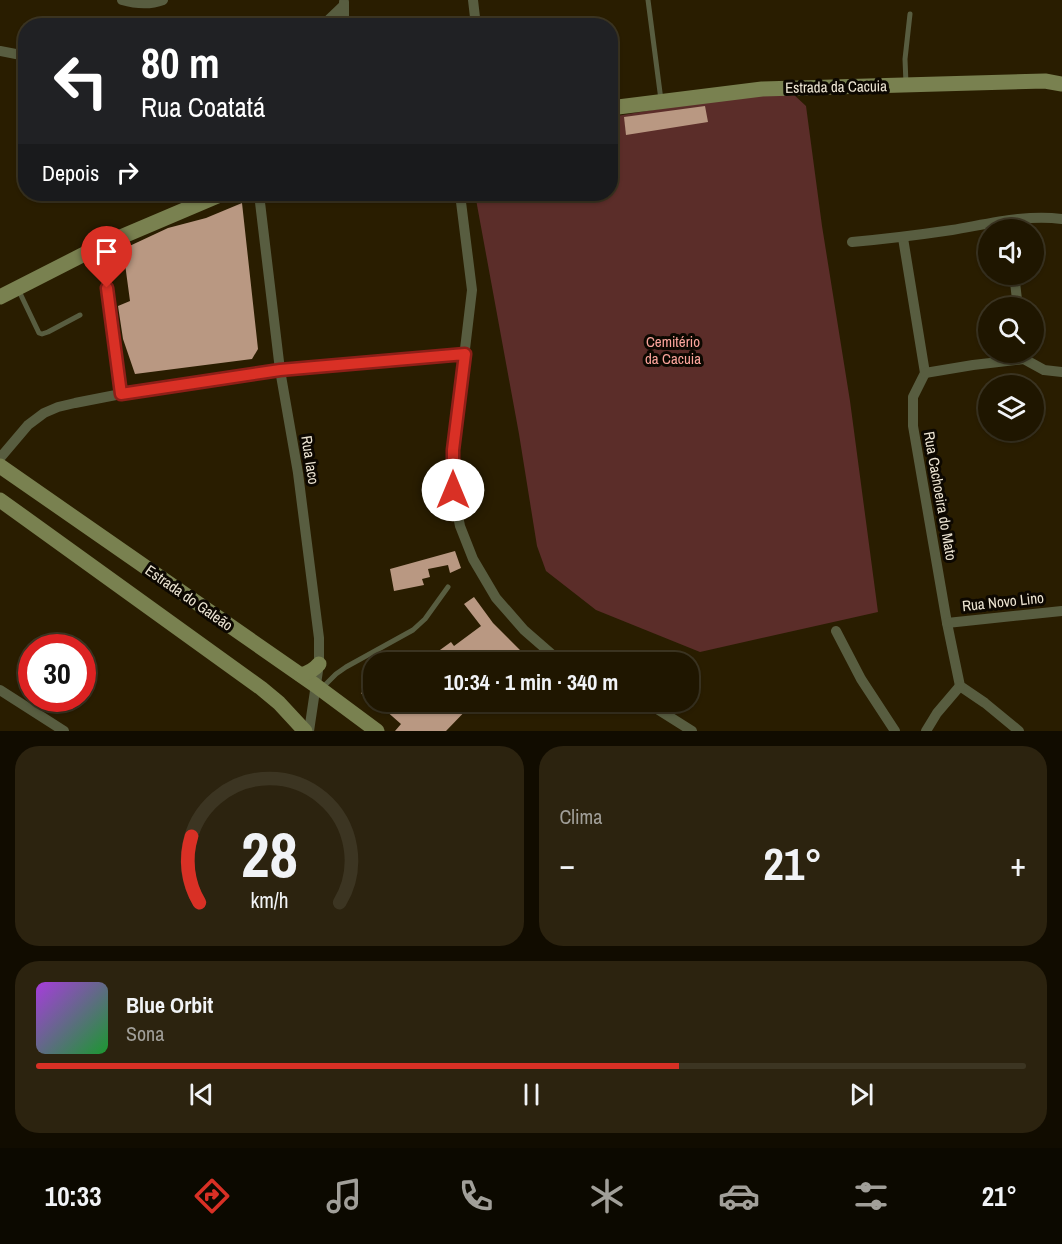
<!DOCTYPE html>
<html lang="pt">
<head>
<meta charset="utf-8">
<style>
	:root { --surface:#1f1600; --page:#2c230f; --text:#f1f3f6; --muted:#a19f99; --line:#3c3522; --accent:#d93025 }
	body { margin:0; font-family:"Archivo Narrow",sans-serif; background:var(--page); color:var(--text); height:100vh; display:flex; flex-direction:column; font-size:22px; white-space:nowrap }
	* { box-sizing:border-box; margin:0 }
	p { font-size:20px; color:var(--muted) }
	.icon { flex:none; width:33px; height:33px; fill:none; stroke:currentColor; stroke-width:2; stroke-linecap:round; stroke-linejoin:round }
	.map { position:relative; height:731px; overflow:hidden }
	.sheet { display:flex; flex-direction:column; gap:15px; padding:15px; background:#110c00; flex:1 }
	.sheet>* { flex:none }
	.banner { position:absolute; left:18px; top:18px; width:600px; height:183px; border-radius:24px; box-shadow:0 2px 4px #0004,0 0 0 2px var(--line); background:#202124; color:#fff; overflow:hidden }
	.tools { position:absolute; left:978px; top:219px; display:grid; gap:12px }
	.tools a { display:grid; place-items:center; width:66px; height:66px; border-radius:50%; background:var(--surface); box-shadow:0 2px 4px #0004,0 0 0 2px var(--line); font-size:30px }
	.speed { position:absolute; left:18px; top:634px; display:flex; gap:12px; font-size:30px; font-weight:700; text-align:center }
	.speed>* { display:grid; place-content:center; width:78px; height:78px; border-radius:50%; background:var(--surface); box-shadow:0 2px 4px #0004,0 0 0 2px var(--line); line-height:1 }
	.speed .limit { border:9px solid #d22; background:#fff; color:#111 }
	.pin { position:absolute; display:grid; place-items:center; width:51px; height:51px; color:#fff; margin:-62px -26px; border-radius:50% 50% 50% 0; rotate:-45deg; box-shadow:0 0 6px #0007 }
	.pin .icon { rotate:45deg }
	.me { position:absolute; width:66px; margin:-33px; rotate:0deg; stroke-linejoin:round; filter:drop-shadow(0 0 4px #0008) }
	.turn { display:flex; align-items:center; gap:21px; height:126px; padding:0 24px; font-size:27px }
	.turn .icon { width:78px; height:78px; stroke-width:2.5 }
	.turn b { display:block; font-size:42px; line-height:51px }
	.then { display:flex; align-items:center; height:57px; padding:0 24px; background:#0003; gap:12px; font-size:22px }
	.big { font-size:45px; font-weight:800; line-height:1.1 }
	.sheet .tile { flex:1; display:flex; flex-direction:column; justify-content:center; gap:9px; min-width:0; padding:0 21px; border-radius:24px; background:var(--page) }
	.sheet .dial { align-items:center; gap:0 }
	.dial svg { height:156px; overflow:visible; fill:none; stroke:var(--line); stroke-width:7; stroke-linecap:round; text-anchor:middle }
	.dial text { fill:var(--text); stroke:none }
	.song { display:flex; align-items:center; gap:18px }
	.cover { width:72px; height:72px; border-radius:9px; background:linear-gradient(135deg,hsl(280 70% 55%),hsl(130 70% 35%)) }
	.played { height:6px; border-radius:3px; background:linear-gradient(90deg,var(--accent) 65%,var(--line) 65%) }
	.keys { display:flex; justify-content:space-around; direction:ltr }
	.heat { display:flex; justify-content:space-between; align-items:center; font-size:33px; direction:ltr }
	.sheet .tiles { flex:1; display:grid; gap:15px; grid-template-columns:1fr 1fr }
	.tile:last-child { grid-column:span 2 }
	.trip { position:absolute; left:363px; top:652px; width:336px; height:60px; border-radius:24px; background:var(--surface); box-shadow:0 2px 4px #0004,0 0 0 2px var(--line); font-weight:800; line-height:60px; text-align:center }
	.menu { display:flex; height:96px; justify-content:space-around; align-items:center; background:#0c0900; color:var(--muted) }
	.menu .icon { width:42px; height:42px }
	.menu .on { color:var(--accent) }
	.menu b { font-size:27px; color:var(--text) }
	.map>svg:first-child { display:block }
</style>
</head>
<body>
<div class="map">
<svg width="1062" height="731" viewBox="0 0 1062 731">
	<rect width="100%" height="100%" fill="#291d00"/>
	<polygon fill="#5b2d29" points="764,91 792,93 806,106 822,226 850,401 878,612 700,652 596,610 546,571 537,546 519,434 475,194 610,194 611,117"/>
	<g fill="#b99882">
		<polygon points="705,106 708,122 626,135 624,117"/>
		<polygon points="242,203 258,349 252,359 135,374 123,339 118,306 130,301 123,249 168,228 206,218"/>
		<polygon points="455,551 461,568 450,573 448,565 428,569 430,577 422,579 424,585 394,591 390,569"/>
		<polygon points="474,597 493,623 522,652 512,663 422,663 451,642 454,646 481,626 464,604"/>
		<polygon points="374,681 374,710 361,693 364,691 363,689"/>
		<polygon points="376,702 474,702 446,731 395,731 401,724"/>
	</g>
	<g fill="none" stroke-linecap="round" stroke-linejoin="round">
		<g stroke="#585d40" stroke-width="5">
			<polyline points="648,0 661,100"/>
			<polyline points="906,84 905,59 910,14"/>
			<polyline points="18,289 39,333 42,334 48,332 80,315"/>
			<polyline points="322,688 336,674 346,667 413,630 425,619 448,587"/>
		</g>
		<g stroke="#585d40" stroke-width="10">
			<path d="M122,0C136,4 150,5 163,0"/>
			<polyline points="473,0 476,26"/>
			<polyline points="344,2 344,26"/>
			<polyline points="322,26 344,5"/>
			<polyline points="0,51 26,56"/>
			<polyline points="259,194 280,370 298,473 319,638 319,664 309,731"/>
			<polyline points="460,194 472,290 453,450 453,490 460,526 473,559 496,598 524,630 555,657 565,663"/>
			<polyline points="903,238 925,373 913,397 913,426 947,623 960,686 985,703 1019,731"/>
			<path d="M852,242C886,239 918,235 952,230C988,224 1026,214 1062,219"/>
			<polyline points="102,245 121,394"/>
			<polyline points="1014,274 1018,308"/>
			<polyline points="925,373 973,365 1024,359 1044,370 1062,372"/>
			<polyline points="0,458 28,425 44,413 58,407 75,403 121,394 280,370 466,354"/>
			<polyline points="947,623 1062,611"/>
			<polyline points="836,631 861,679 895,731"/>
			<polyline points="0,690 64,731"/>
			<polyline points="643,702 654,707 692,731"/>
			<polyline points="926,731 937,713 960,686"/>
		</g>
		<g stroke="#798150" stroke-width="15">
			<polyline points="610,108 762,89 1045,81 1062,84"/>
			<polyline points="0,297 102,245 222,194"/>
			<polyline points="0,466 315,685 377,731"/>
			<polyline points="0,500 261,688 279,703 305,731"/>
			<path d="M301,675C308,673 314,670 319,664"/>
		</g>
	</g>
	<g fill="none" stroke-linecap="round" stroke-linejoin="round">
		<defs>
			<polyline id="route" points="107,288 121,394 280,370 465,354 453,450 453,490"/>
		</defs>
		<use href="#route" stroke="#8d1f18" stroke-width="15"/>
		<use href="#route" stroke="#d93025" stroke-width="10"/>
	</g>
	<g text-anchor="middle" stroke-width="6" stroke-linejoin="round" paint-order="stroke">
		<g font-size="15" fill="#ede5d3" stroke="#0d0801">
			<text transform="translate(836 87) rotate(-1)" y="5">Estrada da Cacuia</text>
			<text transform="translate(310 460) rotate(81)" y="5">Rua Iaco</text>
			<text transform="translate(940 496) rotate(80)" y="5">Rua Cachoeira do Mato</text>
			<text transform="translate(189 598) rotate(35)" y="5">Estrada do Galeão</text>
			<text transform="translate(1003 602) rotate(-6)" y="5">Rua Novo Lino</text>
		</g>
		<g font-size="15" fill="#fca59c" stroke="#0d0801">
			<text x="673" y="347">Cemitério<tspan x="673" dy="17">da Cacuia</tspan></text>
		</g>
	</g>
</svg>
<div class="tools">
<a><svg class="icon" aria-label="sound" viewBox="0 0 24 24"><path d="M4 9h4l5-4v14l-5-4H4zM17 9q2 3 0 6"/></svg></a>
<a><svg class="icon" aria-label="search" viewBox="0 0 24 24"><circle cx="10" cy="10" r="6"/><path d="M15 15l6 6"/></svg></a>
<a><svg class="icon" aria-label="layers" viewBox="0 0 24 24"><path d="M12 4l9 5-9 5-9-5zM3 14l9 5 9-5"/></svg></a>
</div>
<div class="speed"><div class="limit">30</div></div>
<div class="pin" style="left:107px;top:288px;background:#d93025"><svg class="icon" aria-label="arrive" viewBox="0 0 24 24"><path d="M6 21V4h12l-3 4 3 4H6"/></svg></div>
<svg class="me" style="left:453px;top:490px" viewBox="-20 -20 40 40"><circle r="19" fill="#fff"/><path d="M0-13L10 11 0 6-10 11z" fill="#d93025"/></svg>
<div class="trip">10:34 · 1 min · 340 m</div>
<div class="banner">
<div class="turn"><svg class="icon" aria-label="left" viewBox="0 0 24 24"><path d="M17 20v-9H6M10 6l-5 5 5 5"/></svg><div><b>80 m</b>Rua Coatatá</div></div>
<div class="then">Depois<svg class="icon" aria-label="right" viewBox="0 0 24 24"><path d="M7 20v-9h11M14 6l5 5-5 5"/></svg></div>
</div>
</div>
<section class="sheet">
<div class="tiles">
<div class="tile dial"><svg viewBox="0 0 100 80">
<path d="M14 69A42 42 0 1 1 86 69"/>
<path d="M14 69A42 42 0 0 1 10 35" stroke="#d93025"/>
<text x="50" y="56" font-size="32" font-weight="700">28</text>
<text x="50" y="72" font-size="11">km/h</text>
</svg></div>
<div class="tile"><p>Clima</p>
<div class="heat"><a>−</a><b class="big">21°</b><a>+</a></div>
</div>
<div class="tile">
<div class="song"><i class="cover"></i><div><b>Blue Orbit</b><p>Sona</p></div></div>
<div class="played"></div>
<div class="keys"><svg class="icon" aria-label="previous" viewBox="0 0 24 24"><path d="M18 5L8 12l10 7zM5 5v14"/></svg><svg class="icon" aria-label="pause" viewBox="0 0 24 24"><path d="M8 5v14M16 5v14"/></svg><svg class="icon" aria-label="next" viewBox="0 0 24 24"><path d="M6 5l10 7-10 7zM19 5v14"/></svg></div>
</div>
</div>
</section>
<nav class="menu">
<b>10:33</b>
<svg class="icon on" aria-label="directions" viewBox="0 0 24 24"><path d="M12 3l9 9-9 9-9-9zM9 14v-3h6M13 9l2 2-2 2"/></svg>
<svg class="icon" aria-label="music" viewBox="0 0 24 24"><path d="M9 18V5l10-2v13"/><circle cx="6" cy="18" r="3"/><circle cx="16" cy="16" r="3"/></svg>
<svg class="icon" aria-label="phone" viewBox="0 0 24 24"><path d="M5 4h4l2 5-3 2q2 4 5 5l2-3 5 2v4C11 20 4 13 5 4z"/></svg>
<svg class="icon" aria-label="climate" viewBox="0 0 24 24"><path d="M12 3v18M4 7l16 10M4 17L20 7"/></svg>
<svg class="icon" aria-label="car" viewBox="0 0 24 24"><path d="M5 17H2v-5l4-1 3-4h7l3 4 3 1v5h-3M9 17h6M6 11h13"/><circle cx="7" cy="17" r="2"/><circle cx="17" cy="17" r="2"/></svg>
<svg class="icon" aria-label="filters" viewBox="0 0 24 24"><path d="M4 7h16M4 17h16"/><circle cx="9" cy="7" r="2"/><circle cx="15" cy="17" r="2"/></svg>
<b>21°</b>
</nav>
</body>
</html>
